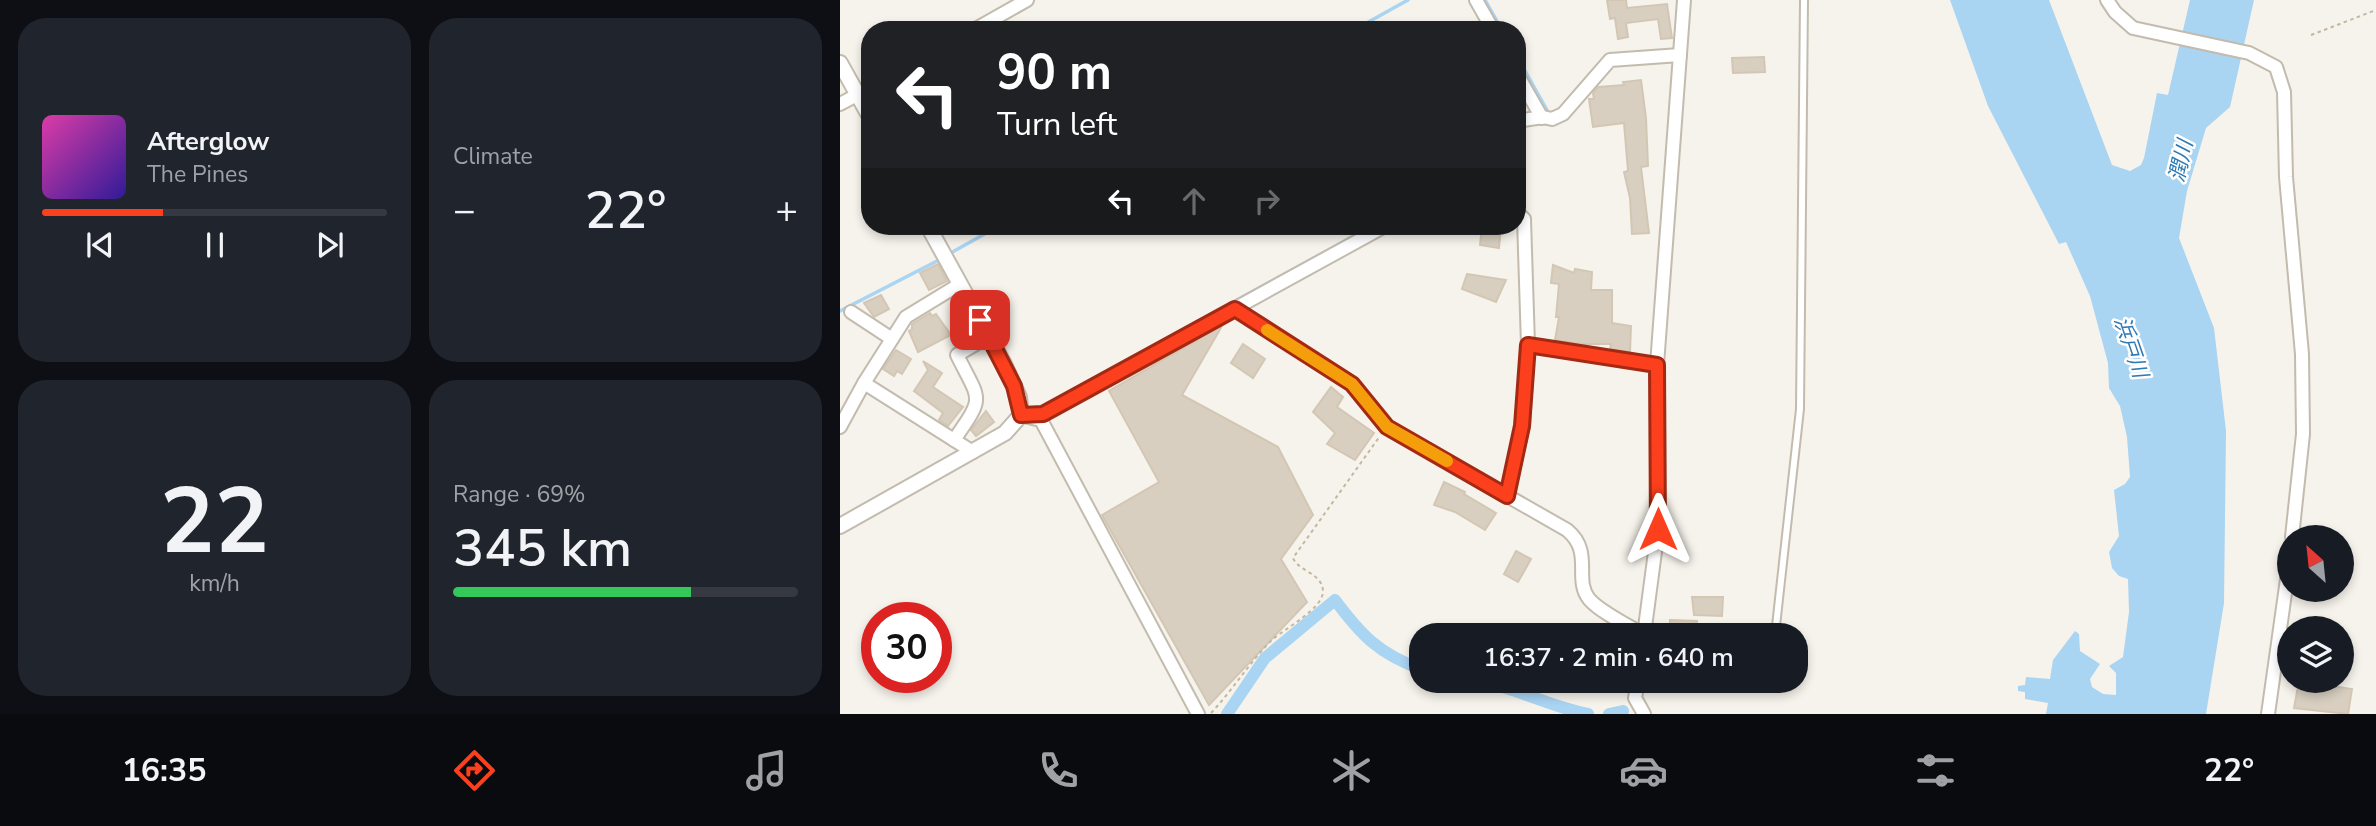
<!DOCTYPE html>
<html lang="en">
<head>
<meta charset="utf-8">
<style>
	:root { --surface:#171b24; --page:#20242c; --text:#f1f3f6; --muted:#9ea1a6; --line:#363941; --accent:#fc3f1d }
	body { margin:0; font-family:"Nunito Sans","Noto Sans JP",sans-serif; background:var(--page); color:var(--text); height:100vh; display:flex; flex-direction:column; font-size:26px; white-space:nowrap }
	* { box-sizing:border-box; margin:0 }
	p { font-size:23px; color:var(--muted) }
	.icon { flex:none; width:38px; height:38px; fill:none; stroke:currentColor; stroke-width:2; stroke-linecap:round; stroke-linejoin:round }
	.map { position:relative; flex:1; overflow:hidden }
	.panel { display:flex; flex-direction:column; gap:18px; padding:18px; background:#0d0f14; width:840px }
	.panel>* { flex:none }
	.top-card { position:absolute; left:21px; top:21px; width:665px; height:214px; border-radius:28px; box-shadow:0 4px 10px #0003; background:#202124; color:#fff; overflow:hidden }
	.needle { width:46px; rotate:333deg }
	.controls { position:absolute; left:1437px; top:525px; display:grid; gap:14px }
	.controls a { display:grid; place-items:center; width:77px; height:77px; border-radius:50%; background:var(--surface); box-shadow:0 4px 10px #0003; font-size:35px }
	.speed { position:absolute; left:21px; top:602px; display:flex; gap:14px; font-size:35px; font-weight:700; text-align:center }
	.speed>* { display:grid; place-content:center; width:91px; height:91px; border-radius:50%; background:var(--surface); box-shadow:0 4px 10px #0003; line-height:1 }
	.speed .limit { border:10px solid #d22; background:#fff; color:#111 }
	.pin { position:absolute; display:grid; place-items:center; width:60px; height:60px; color:#fff; margin:-30px; border-radius:14px; box-shadow:0 4px 10px #0006 }
	.me { position:absolute; width:77px; margin:-38px; rotate:0deg; stroke-linejoin:round; filter:drop-shadow(0 0 5px #0008) }
	.turn { display:flex; align-items:center; gap:24px; height:147px; padding:0 21px; font-size:32px }
	.turn .icon { width:91px; height:91px; stroke-width:2.5 }
	.turn b { display:block; font-size:49px; line-height:60px }
	.lanes { display:flex; align-items:center; height:66px; padding:0 21px; background:#0003; justify-content:center; gap:35px; direction:ltr }
	.lanes .off { opacity:.35 }
	.big { font-size:52px; font-weight:600; line-height:1.1 }
	.panel .card { flex:1; display:flex; flex-direction:column; justify-content:center; gap:10px; min-width:0; padding:0 24px; border-radius:28px; background:var(--page) }
	.panel .dial { align-items:center; gap:0 }
	.dial b { font-size:91px; line-height:1 }
	.song { display:flex; align-items:center; gap:21px }
	.cover { width:84px; height:84px; border-radius:10px; background:linear-gradient(135deg,hsl(320 70% 55%),hsl(250 70% 35%)) }
	.played { height:7px; border-radius:4px; background:linear-gradient(90deg,var(--accent) 35%,var(--line) 35%) }
	.keys { display:flex; justify-content:space-around; direction:ltr }
	.heat { display:flex; justify-content:space-between; align-items:center; font-size:38px; direction:ltr }
	.charge { height:10px; border-radius:5px; background:linear-gradient(90deg,#34c759 69%,var(--line) 0) }
	.panel .tiles { flex:1; display:grid; gap:18px; grid-template-columns:repeat(2,1fr) }
	.trip { position:absolute; left:569px; top:623px; width:399px; height:70px; border-radius:28px; background:var(--surface); box-shadow:0 4px 10px #0003; font-weight:600; line-height:70px; text-align:center }
	.tabs { display:flex; height:112px; justify-content:space-around; align-items:center; background:#090b0e; color:var(--muted) }
	.tabs .icon { width:49px; height:49px }
	.tabs .selected { color:var(--accent) }
	.tabs b { font-size:32px; color:var(--text) }
	main { display:flex; flex:1; min-height:0 }
	.map>svg:first-child { display:block }
</style>
</head>
<body>
<main>
<section class="panel">
<div class="tiles">
<div class="card">
<div class="song"><i class="cover"></i><div><b>Afterglow</b><p>The Pines</p></div></div>
<div class="played"></div>
<div class="keys"><svg class="icon" aria-label="previous" viewBox="0 0 24 24"><path d="M18 5L8 12l10 7zM5 5v14"/></svg><svg class="icon" aria-label="pause" viewBox="0 0 24 24"><path d="M8 5v14M16 5v14"/></svg><svg class="icon" aria-label="next" viewBox="0 0 24 24"><path d="M6 5l10 7-10 7zM19 5v14"/></svg></div>
</div>
<div class="card"><p>Climate</p>
<div class="heat"><a>−</a><b class="big">22°</b><a>+</a></div>
</div>
<div class="card dial"><b>22</b><p>km/h</p></div>
<div class="card"><p>Range · 69%</p><b class="big">345 km</b><div class="charge"></div></div>
</div>
</section>
<div class="map">
<svg width="1536" height="714" viewBox="0 0 1536 714">
	<rect width="100%" height="100%" fill="#f6f3ec"/>
	<polygon fill="#a9d4f2" points="1110,0 1209,0 1272,165 1290,171 1301,165 1304,158 1317,93 1328,95 1350,0 1414,0 1390,107 1366,128 1347,191 1339,238 1374,328 1386,431 1384,603 1366,714 1206,714 1208,703 1185,699 1185,692 1178,691 1178,686 1185,685 1186,677 1210,679 1213,660 1235,631 1239,634 1240,651 1260,664 1250,679 1252,687 1263,694 1276,695 1276,673 1269,666 1283,657 1289,612 1288,579 1279,576 1272,568 1269,552 1279,536 1274,490 1285,484 1290,477 1287,437 1280,406 1269,388 1268,363 1250,296 1226,242 1219,244 1148,106"/>
	<g fill="none" stroke-linecap="round" stroke-linejoin="round">
		<g stroke="#a9d4f2" stroke-width="3.5">
			<polyline points="645,0 662,30"/>
			<polyline points="514,30 568,0"/>
			<polyline points="677,57 707,110"/>
			<polyline points="107,255 159,226"/>
			<polyline points="0,311 101,259"/>
			<polyline points="202,407 532,226"/>
		</g>
		<g stroke="#a9d4f2" stroke-width="12">
			<path d="M635,681C674,686 709,707 748,714"/>
			<path d="M387,714L425,658L495,600C521,635 539,654 581,669"/>
			<polyline points="769,714 783,711"/>
		</g>
	</g>
	<g fill="#d8cfc1" stroke="#d3c7b4" stroke-width="2">
		<polygon points="767,0 786,0 787,8 827,4 832,38 821,39 818,19 786,23 788,37 778,39 775,18 770,19"/>
		<polygon points="924,57 925,72 893,73 892,58"/>
		<polygon points="801,80 806,118 808,166 801,167 809,233 792,234 790,198 784,172 788,171 784,123 753,127 749,99 754,99 753,93 758,87 784,85 783,82"/>
		<polygon points="642,226 661,226 659,248 640,245"/>
		<polygon points="98,264 107,281 89,290 80,273"/>
		<polygon points="713,265 734,273 735,269 752,272 751,290 772,290 772,323 791,326 790,352 770,349 771,344 740,344 715,340 719,317 716,317 719,284 711,283"/>
		<polygon points="627,274 666,280 656,302 622,289"/>
		<polygon points="41,295 49,309 34,317 24,303"/>
		<polygon points="90,313 92,316 96,314 111,335 78,352 69,331 72,329 72,324"/>
		<polygon points="382,326 342,395 438,447 473,515 441,559 467,602 369,705 262,515 319,482 269,391"/>
		<polygon points="403,344 425,359 413,378 391,363"/>
		<polygon points="56,350 71,359 62,374 57,371 54,376 43,369"/>
		<polygon points="83,361 102,373 93,387 123,407 108,426 99,420 103,413 74,391 88,370"/>
		<polygon points="491,387 503,397 497,407 534,433 515,460 487,444 495,433 473,412"/>
		<polygon points="146,411 154,422 136,436 131,430"/>
		<polygon points="604,482 625,492 624,494 656,513 645,530 615,512 594,505"/>
		<polygon points="676,551 691,559 678,582 664,574"/>
		<polygon points="852,597 883,597 882,616 854,615"/>
		<polygon points="830,620 857,621 855,635 829,635"/>
		<polygon points="1459,681 1512,689 1508,714 1454,708"/>
	</g>
	<g fill="none" stroke-linecap="round" stroke-linejoin="round">
		<defs>
			<polyline id="service" points="935,635 960,409 964,0"/>
			<g id="minor">
				<polyline points="636,0 653,30"/>
				<polyline points="1267,0 1275,12 1293,28 1409,53 1436,67 1444,92 1446,177 1462,354 1463,434 1452,537"/>
				<polyline points="134,30 187,0"/>
				<polyline points="677,74 702,118"/>
				<polyline points="0,104 30,88"/>
				<polyline points="677,121 703,117 712,119 723,114 770,60 840,55"/>
				<path d="M395,309L512,384L547,427L727,530C754,552 733,579 749,599C760,612 789,626 804,635"/>
				<polyline points="11,312 52,339"/>
				<polyline points="688,345 817,365"/>
				<polyline points="24,383 66,317 120,284"/>
				<polyline points="181,415 203,414 545,226"/>
				<polyline points="188,417 201,420 358,714"/>
				<polyline points="0,427 24,383 133,452"/>
				<path d="M114,440C145,395 141,403 117,355L149,336"/>
				<polyline points="667,496 683,426 688,345 684,219 677,212"/>
				<polyline points="804,635 818,529 817,365 844,0"/>
				<polyline points="798,681 795,698 804,714"/>
				<polyline points="1428,714 1449,565"/>
			</g>
			<g id="tertiary">
				<polyline points="0,63 30,117"/>
				<polyline points="0,526 165,433 181,415 179,397 163,362 88,226"/>
			</g>
		</defs>
		<use href="#service" stroke="#c2bbae" stroke-width="10"/>
		<use href="#minor" stroke="#c2bbae" stroke-width="16"/>
		<use href="#tertiary" stroke="#c2bbae" stroke-width="18"/>
		<g stroke="#c4b79f" stroke-width="2" stroke-dasharray="3.5 3.5" stroke-linecap="butt">
			<polyline points="1471,35 1536,10"/>
			<path d="M371,713C393,690 410,661 433,639C446,628 482,609 483,592C483,573 459,572 453,558L540,436"/>
		</g>
		<use href="#service" stroke="#fff" stroke-width="6"/>
		<use href="#minor" stroke="#fff" stroke-width="12"/>
		<use href="#tertiary" stroke="#fff" stroke-width="14"/>
	</g>
	<g fill="none" stroke-linecap="round" stroke-linejoin="round">
		<defs>
			<polyline id="route" points="140,320 174,386 181,415 203,414 395,309 512,384 547,427 667,496 682,426 688,345 817,365 818,529"/>
		</defs>
		<use href="#route" stroke="#a42913" stroke-width="18"/>
		<use href="#route" stroke="#fc3f1d" stroke-width="12"/>
		<polyline stroke="#f59e0b" stroke-width="12" points="427,330 512,384 547,427 607,461"/>
	</g>
	<g text-anchor="middle" stroke-width="5" stroke-linejoin="round" paint-order="stroke">
		<g font-size="21" font-style="italic" fill="#2e7ab2" stroke="#fff">
			<text transform="translate(1341 161) rotate(-77)" y="7">潤川</text>
			<text transform="translate(1291 347) rotate(71)" y="7">浜戸川</text>
		</g>
	</g>
</svg>
<div class="controls">
<a><svg class="needle" viewBox="-14 -14 28 28"><path d="M0-13l5 13h-10z" fill="#e53935"/><path d="M0 13l5-13h-10z" fill="#9ea1a6"/></svg></a>
<a><svg class="icon" aria-label="layers" viewBox="0 0 24 24"><path d="M12 4l9 5-9 5-9-5zM3 14l9 5 9-5"/></svg></a>
</div>
<div class="speed"><div class="limit">30</div></div>
<div class="pin" style="left:140px;top:320px;background:#d93025"><svg class="icon" aria-label="arrive" viewBox="0 0 24 24"><path d="M6 21V4h12l-3 4 3 4H6"/></svg></div>
<svg class="me" style="left:818px;top:529px" viewBox="-20 -20 40 40"><path d="M0-17L14 15 0 8-14 15z" fill="#fc3f1d" stroke="#fff" stroke-width="4"/></svg>
<div class="trip">16:37 · 2 min · 640 m</div>
<div class="top-card">
<div class="turn"><svg class="icon" aria-label="left" viewBox="0 0 24 24"><path d="M17 20v-9H6M10 6l-5 5 5 5"/></svg><div><b>90 m</b>Turn left</div></div>
<div class="lanes"><svg class="icon" aria-label="left" viewBox="0 0 24 24"><path d="M17 20v-9H6M10 6l-5 5 5 5"/></svg><svg class="icon off" aria-label="ahead" viewBox="0 0 24 24"><path d="M12 20V5M6 11l6-6 6 6"/></svg><svg class="icon off" aria-label="right" viewBox="0 0 24 24"><path d="M7 20v-9h11M14 6l5 5-5 5"/></svg></div>
</div>
</div>
</main>
<nav class="tabs">
<b>16:35</b>
<svg class="icon selected" aria-label="directions" viewBox="0 0 24 24"><path d="M12 3l9 9-9 9-9-9zM9 14v-3h6M13 9l2 2-2 2"/></svg>
<svg class="icon" aria-label="music" viewBox="0 0 24 24"><path d="M9 18V5l10-2v13"/><circle cx="6" cy="18" r="3"/><circle cx="16" cy="16" r="3"/></svg>
<svg class="icon" aria-label="phone" viewBox="0 0 24 24"><path d="M5 4h4l2 5-3 2q2 4 5 5l2-3 5 2v4C11 20 4 13 5 4z"/></svg>
<svg class="icon" aria-label="climate" viewBox="0 0 24 24"><path d="M12 3v18M4 7l16 10M4 17L20 7"/></svg>
<svg class="icon" aria-label="car" viewBox="0 0 24 24"><path d="M5 17H2v-5l4-1 3-4h7l3 4 3 1v5h-3M9 17h6M6 11h13"/><circle cx="7" cy="17" r="2"/><circle cx="17" cy="17" r="2"/></svg>
<svg class="icon" aria-label="filters" viewBox="0 0 24 24"><path d="M4 7h16M4 17h16"/><circle cx="9" cy="7" r="2"/><circle cx="15" cy="17" r="2"/></svg>
<b>22°</b>
</nav>
</body>
</html>
